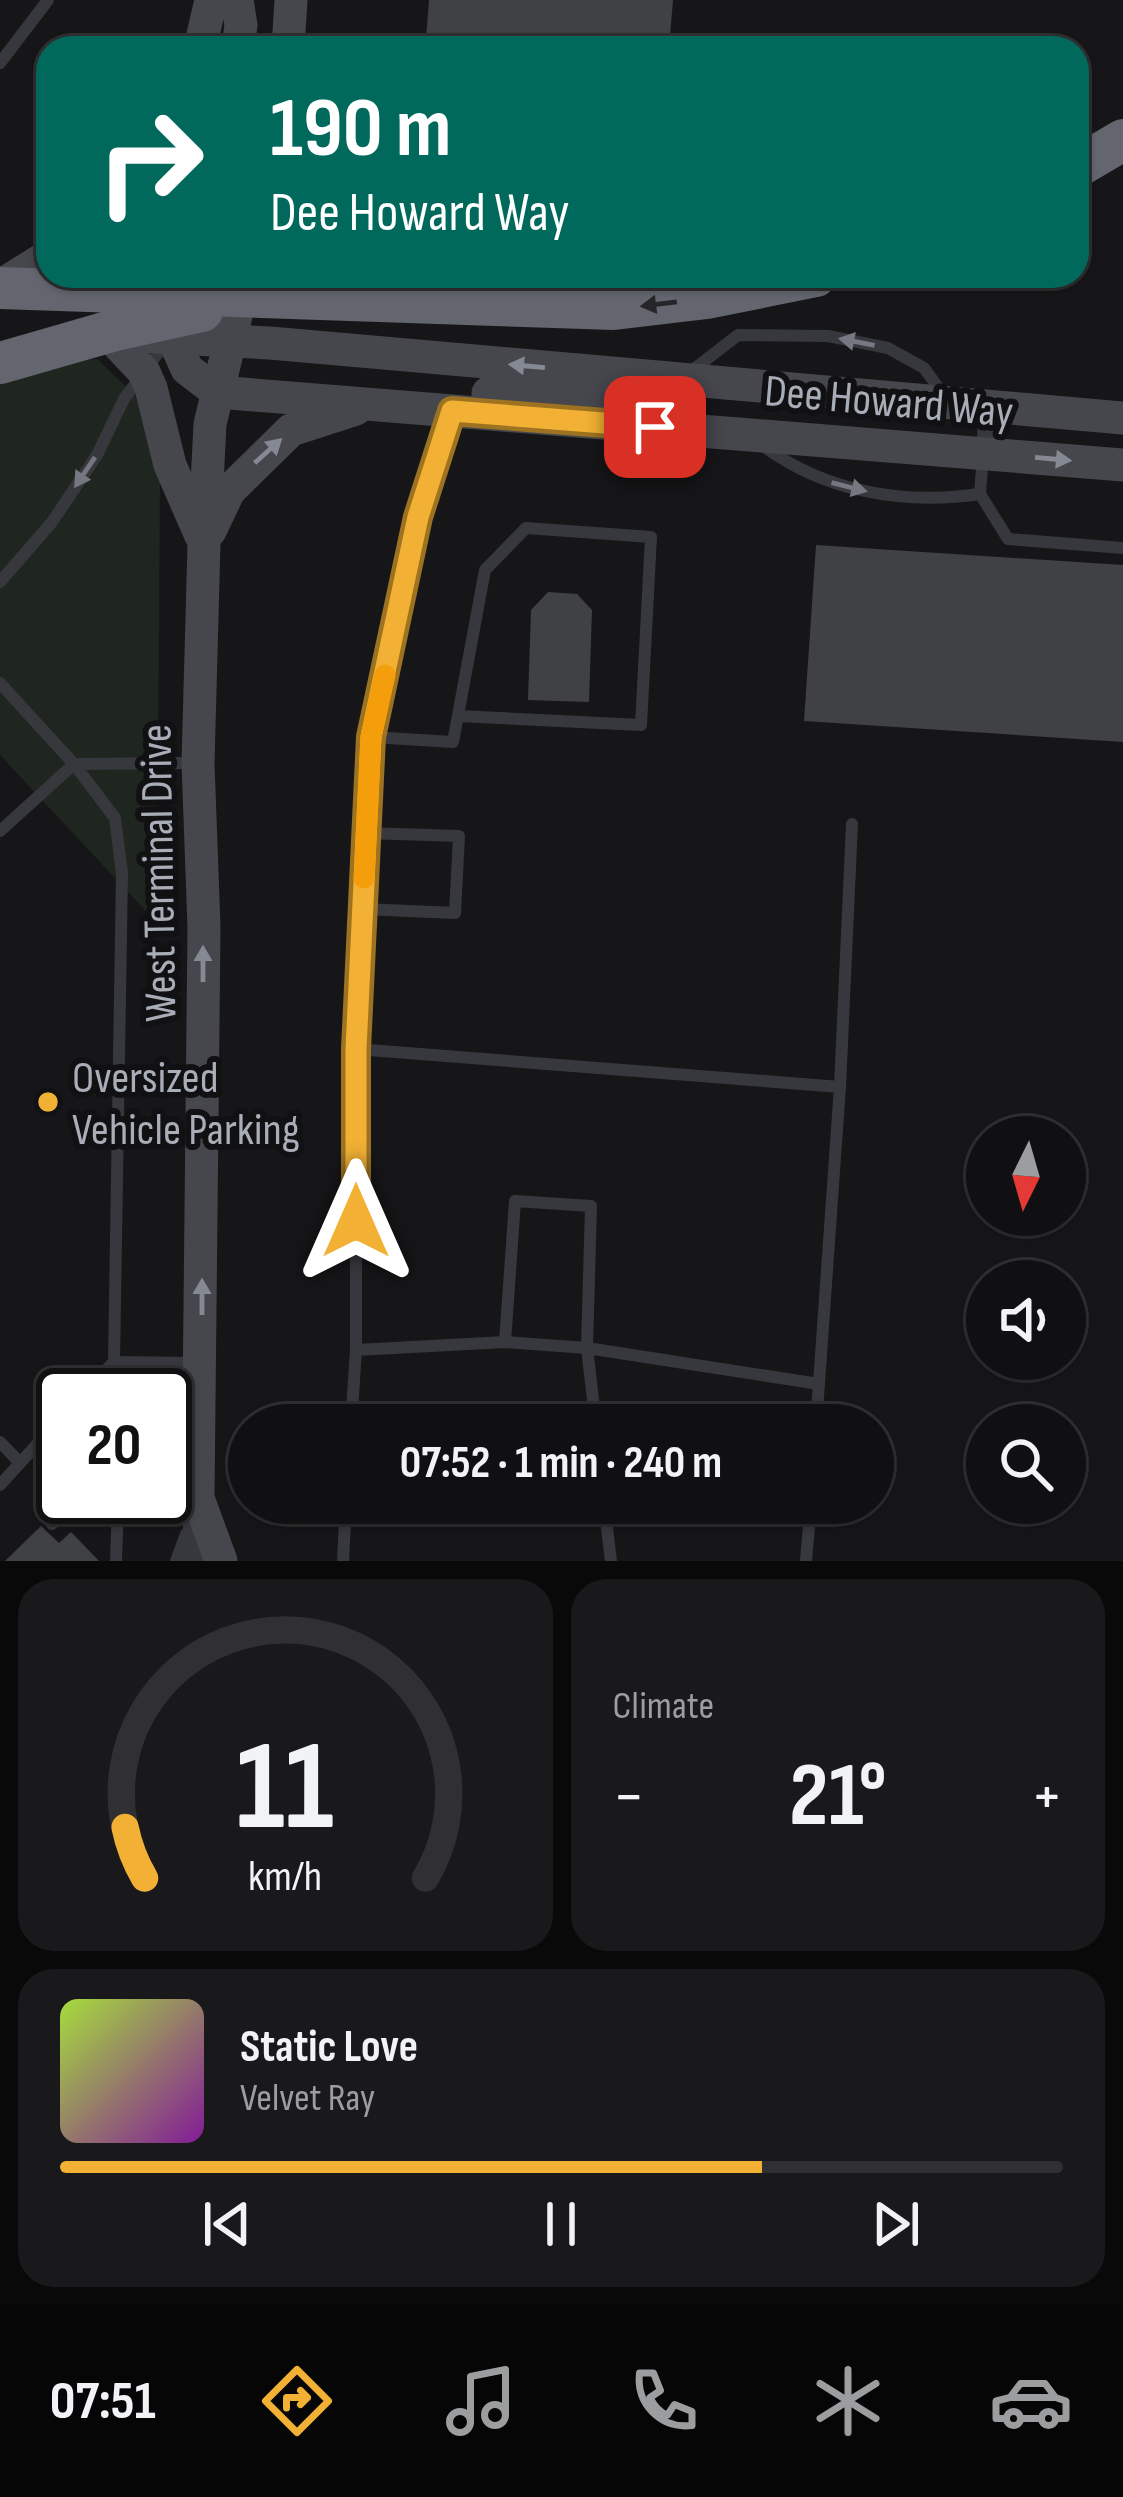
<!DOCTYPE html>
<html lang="en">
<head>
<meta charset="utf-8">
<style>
	:root { --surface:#101012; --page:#19191b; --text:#f1f3f6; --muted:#9c9d9f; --line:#303032; --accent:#f2b134 }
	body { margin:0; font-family:"Sofia Sans Condensed",sans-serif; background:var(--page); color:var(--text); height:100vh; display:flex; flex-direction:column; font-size:45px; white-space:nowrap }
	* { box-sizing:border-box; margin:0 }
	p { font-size:39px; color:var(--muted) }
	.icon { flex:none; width:66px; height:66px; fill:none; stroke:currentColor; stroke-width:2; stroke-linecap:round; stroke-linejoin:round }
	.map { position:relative; height:1561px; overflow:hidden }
	.drawer { display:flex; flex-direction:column; gap:18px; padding:18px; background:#09090a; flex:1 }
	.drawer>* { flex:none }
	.hud { position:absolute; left:36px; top:36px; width:1053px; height:252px; border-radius:36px; box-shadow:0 3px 9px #0004,0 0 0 3px var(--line); background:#00695c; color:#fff; overflow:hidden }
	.needle { width:78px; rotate:185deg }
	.controls { position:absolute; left:966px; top:1116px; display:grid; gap:24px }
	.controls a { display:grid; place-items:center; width:120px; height:120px; border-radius:50%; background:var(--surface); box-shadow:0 3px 9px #0004,0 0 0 3px var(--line); font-size:60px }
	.speed { position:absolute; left:36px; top:1368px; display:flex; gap:24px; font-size:60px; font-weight:700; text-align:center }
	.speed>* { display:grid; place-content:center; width:156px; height:156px; border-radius:50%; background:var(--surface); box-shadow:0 3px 9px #0004,0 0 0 3px var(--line); line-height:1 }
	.speed .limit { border:6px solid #111; border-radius:18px; background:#fff; color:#111 }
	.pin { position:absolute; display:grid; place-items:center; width:102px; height:102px; color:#fff; margin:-51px; border-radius:24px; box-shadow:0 6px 18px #0006 }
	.me { position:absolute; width:132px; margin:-66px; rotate:0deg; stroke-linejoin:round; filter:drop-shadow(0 0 9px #0008) }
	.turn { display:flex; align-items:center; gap:42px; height:252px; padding:0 36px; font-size:54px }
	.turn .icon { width:156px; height:156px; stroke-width:2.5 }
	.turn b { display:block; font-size:84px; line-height:102px }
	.big { font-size:90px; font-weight:700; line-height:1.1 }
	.drawer .tile { flex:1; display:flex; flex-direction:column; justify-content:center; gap:18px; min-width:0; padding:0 42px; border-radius:36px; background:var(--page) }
	.drawer .dial { align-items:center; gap:0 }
	.dial svg { height:312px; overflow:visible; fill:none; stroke:var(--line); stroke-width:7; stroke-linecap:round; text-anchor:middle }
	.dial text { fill:var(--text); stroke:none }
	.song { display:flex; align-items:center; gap:36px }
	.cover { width:144px; height:144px; border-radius:18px; background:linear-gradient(135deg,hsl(80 70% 55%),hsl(290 70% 35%)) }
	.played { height:12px; border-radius:6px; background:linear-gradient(90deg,var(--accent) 70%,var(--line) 70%) }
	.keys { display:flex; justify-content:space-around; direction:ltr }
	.heat { display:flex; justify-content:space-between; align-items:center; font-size:66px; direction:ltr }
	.drawer .tiles { flex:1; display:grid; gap:18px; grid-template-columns:1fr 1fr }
	.tile:last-child { grid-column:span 2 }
	.trip { position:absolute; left:228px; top:1404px; width:666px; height:120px; border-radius:60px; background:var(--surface); box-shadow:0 3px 9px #0004,0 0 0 3px var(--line); font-weight:700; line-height:120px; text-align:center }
	.dock { display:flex; height:192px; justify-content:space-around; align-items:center; background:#060607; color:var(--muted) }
	.dock .icon { width:84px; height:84px }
	.dock .active { color:var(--accent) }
	.dock b { font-size:54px; color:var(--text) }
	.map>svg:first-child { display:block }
</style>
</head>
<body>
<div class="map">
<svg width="1123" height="1561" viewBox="0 0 1123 1561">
	<rect width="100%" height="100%" fill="#161618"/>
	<polygon fill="#1e261f" points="97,359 153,412 160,482 157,923 0,755 0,362"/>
	<g fill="#404145">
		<polygon points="429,0 673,0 669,48 410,48 411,38 426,39"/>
		<polygon points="816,545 1123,565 1123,742 804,721"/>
		<polygon points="548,592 577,594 592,610 589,702 528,700 531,610"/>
		<polygon points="41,1526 59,1543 71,1532 99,1561 5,1561"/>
	</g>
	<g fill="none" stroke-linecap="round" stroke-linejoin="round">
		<g stroke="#37383d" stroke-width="12">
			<polyline points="0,63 48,0"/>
			<polyline points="689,373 738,335 828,336 888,348 924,368 946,398"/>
			<path d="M762,445C825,492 903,505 980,494"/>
			<polyline points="983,454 980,494 1008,539 1123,548"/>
			<polyline points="0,582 52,522 97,455 124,399 167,341"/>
			<polyline points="0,683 74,764 115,818 122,873 114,1362"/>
			<polyline points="371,737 453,742 485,570 526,528 651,537 641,725 458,716"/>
			<polyline points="0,831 74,764 195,763"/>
			<polyline points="362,909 455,913 459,836 366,833"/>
			<polyline points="356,1049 840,1087"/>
			<polyline points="505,1342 515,1201 591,1206 587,1348 819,1384"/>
			<polyline points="356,1350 505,1342 587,1348 596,1425"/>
			<polyline points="82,1395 114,1362 195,1363"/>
			<polyline points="351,1425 356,1350 356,1049 371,737 418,517 452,412"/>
			<polyline points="816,1425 840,1087 852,824"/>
			<polyline points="0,1442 19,1462"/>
			<polyline points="0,1485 63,1416"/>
			<polyline points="113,1497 118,1506 116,1561"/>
			<polyline points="604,1503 611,1561"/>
			<polyline points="52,1524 79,1497"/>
			<polyline points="176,1561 186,1534"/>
			<polyline points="343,1561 346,1503"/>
			<polyline points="806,1561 811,1503"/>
		</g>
		<g stroke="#37383d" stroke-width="24">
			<polyline points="988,453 991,407"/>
			<polyline points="192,1561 197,1504"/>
		</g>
		<g stroke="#45474d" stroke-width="33">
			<polyline points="237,0 241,25 238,48"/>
			<polyline points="200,48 211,0"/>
			<polyline points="288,48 291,0"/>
			<polyline points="0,286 48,256"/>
			<polyline points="177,317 172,336 187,369 217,392"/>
			<polyline points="138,336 270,343 1123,418"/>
			<polyline points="111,337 144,372 151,388 170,465 201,536"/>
			<polyline points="217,392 1123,465"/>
			<polyline points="488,393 604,397 645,387"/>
			<polyline points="210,531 229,491 291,430 356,409"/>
			<polyline points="221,1561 198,1498 204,927 198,763 204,544 210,424 245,278"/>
		</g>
		<polyline stroke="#63666e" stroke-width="42" points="1077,167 1123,140"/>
		<g stroke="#63666e" stroke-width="42">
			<polyline points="0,288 614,309 707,298 816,276"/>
			<polyline points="0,363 115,330 202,311"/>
		</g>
	</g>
	<defs><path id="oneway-solid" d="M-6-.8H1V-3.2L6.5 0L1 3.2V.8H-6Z" transform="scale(3)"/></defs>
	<use fill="#26262a" href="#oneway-solid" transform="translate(659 304) rotate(173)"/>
	<g fill="#757881">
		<use href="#oneway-solid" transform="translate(857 342) rotate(-169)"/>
		<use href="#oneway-solid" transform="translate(85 472) rotate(124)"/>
		<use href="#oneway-solid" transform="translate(849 487) rotate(14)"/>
	</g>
	<g fill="#858993">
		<use href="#oneway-solid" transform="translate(527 366) rotate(-175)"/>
		<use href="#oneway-solid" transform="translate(268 451) rotate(-42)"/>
		<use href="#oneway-solid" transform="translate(1053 459) rotate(5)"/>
		<use href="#oneway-solid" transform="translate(203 964) rotate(-90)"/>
		<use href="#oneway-solid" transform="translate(202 1297) rotate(-90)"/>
	</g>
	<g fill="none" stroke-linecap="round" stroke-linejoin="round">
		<defs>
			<polyline id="route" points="356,1221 356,1049 371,737 418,517 452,411 655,427"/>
		</defs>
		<use href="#route" stroke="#9d7322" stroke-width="30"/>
		<use href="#route" stroke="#f2b134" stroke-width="21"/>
		<polyline stroke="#f59e0b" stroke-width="21" points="364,878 371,737 385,675"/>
	</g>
	<circle fill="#f2b134" stroke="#111113" stroke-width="4.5" cx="48" cy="1102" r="12"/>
	<g text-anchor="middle" stroke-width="12" stroke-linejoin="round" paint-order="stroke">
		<g font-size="45" fill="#a8adb8" stroke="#111113">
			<text transform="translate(889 400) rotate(5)" y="16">Dee Howard Way</text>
			<text transform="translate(157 873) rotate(-91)" y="16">West Terminal Drive</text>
		</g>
		<g font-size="45" fill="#a8adb8" stroke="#111113" text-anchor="start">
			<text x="72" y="1092">Oversized<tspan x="72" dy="52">Vehicle Parking</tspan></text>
		</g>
	</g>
</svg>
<div class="controls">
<a><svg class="needle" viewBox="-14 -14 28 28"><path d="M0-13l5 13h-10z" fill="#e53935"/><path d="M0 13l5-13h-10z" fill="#9c9d9f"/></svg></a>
<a><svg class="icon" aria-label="sound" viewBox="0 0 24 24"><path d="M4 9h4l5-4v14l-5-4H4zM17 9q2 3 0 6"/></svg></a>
<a><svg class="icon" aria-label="search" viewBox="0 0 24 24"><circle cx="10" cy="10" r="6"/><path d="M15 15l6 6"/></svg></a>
</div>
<div class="speed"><div class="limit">20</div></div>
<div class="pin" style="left:655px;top:427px;background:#d93025"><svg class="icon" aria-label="arrive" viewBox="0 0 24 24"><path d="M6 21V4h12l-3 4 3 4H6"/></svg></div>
<svg class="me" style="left:356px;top:1221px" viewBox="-20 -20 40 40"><path d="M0-17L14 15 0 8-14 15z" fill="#f2b134" stroke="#fff" stroke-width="4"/></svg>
<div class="trip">07:52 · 1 min · 240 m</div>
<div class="hud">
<div class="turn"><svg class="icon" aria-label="right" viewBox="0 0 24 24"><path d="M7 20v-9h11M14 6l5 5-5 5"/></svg><div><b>190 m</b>Dee Howard Way</div></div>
</div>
</div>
<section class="drawer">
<div class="tiles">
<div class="tile dial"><svg viewBox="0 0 100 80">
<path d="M14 69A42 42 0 1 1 86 69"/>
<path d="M14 69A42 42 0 0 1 9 56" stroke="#f2b134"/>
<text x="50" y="56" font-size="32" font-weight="700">11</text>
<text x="50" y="72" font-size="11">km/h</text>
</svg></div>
<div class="tile"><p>Climate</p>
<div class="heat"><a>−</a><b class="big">21°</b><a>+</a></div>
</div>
<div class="tile">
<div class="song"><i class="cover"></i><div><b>Static Love</b><p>Velvet Ray</p></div></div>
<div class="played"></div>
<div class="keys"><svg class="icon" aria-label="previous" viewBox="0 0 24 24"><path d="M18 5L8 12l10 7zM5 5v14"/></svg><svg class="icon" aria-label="pause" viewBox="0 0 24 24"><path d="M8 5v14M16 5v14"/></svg><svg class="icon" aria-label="next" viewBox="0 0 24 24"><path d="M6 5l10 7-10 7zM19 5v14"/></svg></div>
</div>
</div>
</section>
<nav class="dock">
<b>07:51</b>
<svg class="icon active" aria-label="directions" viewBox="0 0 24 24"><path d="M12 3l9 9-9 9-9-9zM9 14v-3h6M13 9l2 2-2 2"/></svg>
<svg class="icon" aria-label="music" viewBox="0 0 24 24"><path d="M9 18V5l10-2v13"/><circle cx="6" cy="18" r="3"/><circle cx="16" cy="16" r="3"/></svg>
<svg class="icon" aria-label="phone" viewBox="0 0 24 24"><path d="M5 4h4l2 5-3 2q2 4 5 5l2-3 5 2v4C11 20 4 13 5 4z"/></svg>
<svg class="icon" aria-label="climate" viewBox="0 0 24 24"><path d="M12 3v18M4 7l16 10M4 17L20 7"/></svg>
<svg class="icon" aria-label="car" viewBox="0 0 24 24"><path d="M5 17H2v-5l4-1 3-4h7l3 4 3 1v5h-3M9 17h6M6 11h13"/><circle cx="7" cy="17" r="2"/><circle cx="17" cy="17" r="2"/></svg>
</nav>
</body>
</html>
